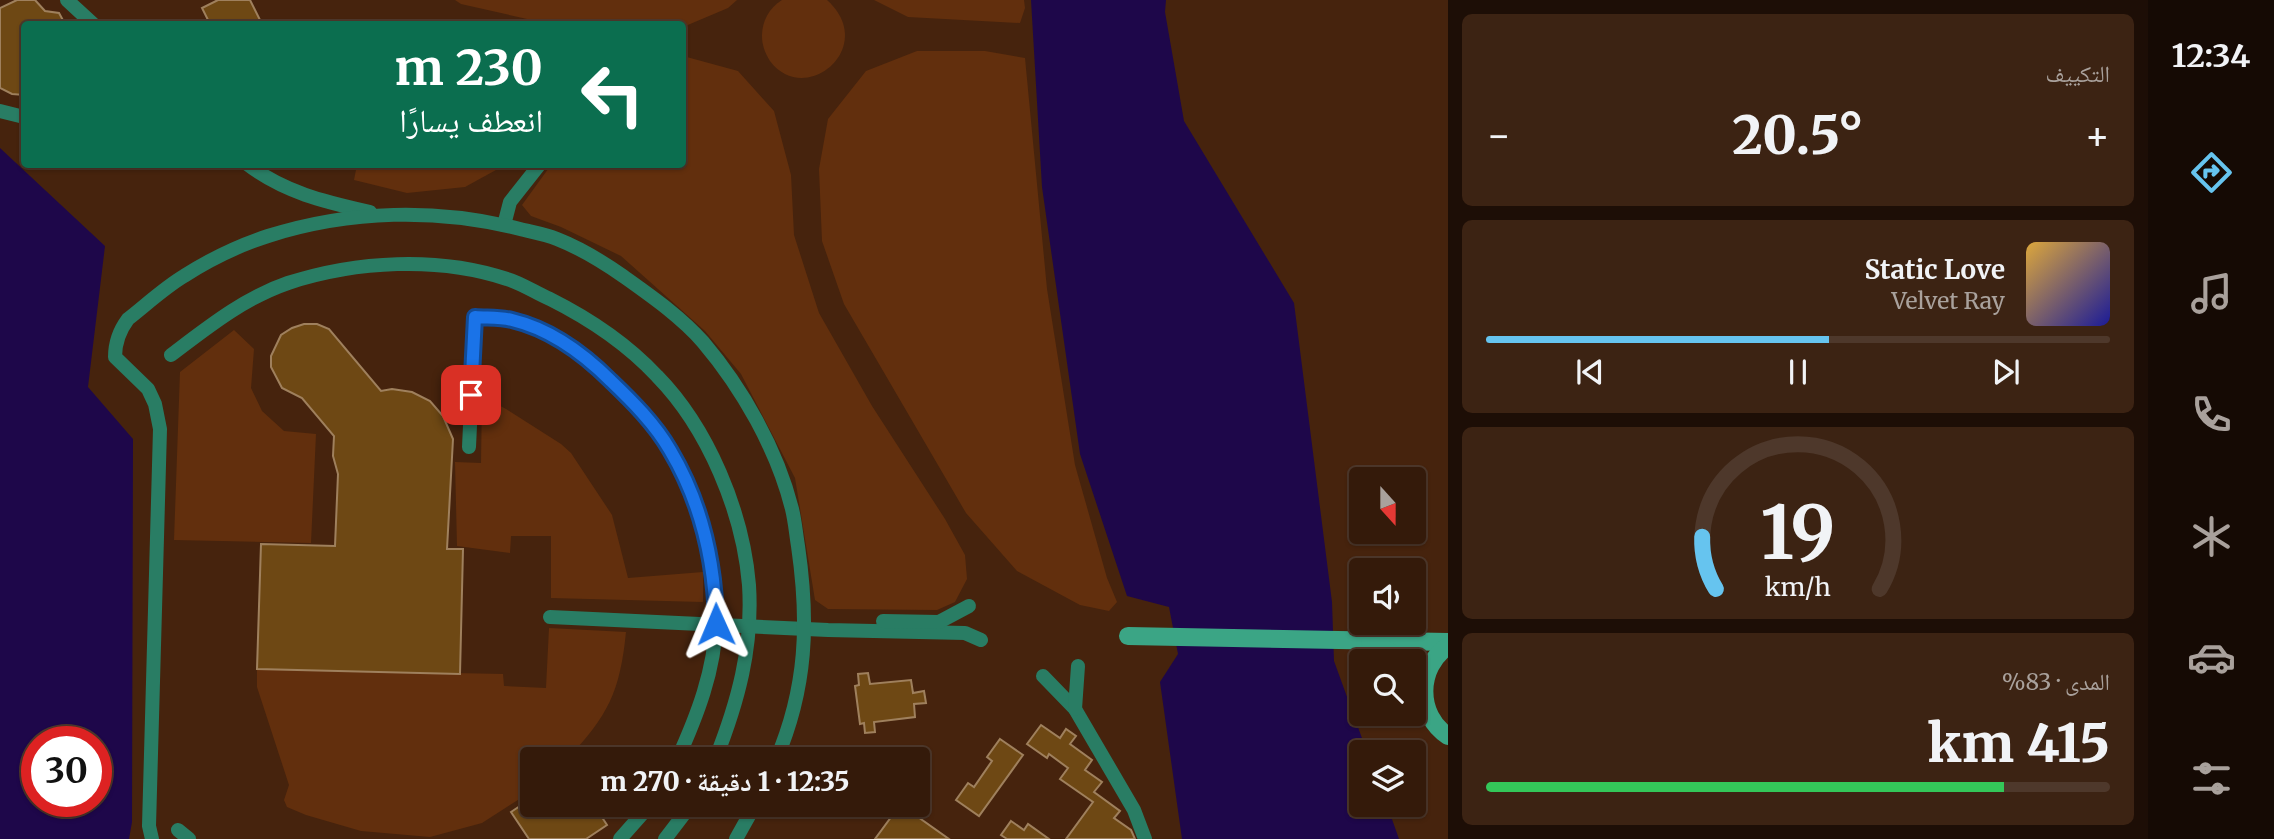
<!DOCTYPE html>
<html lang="ar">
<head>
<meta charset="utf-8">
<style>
	:root { --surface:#341a0a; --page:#3c2313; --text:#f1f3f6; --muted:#a9a19c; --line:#4e382b; --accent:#66c4ef }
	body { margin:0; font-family:Merriweather,"Noto Naskh Arabic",serif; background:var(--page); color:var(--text); direction:rtl; height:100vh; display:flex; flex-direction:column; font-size:26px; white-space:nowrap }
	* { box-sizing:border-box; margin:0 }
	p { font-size:23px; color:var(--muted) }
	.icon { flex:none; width:38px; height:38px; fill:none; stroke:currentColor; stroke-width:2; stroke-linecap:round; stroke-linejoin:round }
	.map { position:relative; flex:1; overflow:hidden; direction:ltr }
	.panel { display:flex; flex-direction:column; gap:14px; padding:14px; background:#1d0e06; width:700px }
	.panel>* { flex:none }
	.top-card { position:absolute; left:21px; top:21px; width:665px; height:147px; border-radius:7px; box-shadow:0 2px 5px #0004,0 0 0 2px var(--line); direction:rtl; background:#0b6e4f; color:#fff; overflow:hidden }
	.needle { width:46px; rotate:159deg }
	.fabs { position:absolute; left:1349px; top:467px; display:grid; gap:14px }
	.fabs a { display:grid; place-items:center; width:77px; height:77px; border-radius:7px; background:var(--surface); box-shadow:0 2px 5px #0004,0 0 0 2px var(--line); font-size:35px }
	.speed { position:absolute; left:21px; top:726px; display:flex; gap:14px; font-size:35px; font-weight:700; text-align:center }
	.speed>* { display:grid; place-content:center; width:91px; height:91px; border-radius:50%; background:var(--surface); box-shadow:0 2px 5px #0004,0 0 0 2px var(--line); line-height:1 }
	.speed .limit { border:10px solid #d22; background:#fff; color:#111 }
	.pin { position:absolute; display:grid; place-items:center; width:60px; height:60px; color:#fff; margin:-30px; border-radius:14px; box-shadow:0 4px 10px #0006 }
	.me { position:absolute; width:77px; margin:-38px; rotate:359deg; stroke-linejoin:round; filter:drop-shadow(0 0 5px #0008) }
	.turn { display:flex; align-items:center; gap:24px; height:147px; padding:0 28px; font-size:32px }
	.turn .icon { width:91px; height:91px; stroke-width:2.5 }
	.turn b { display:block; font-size:49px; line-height:60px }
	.big { font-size:52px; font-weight:800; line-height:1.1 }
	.panel .card { flex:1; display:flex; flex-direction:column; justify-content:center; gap:10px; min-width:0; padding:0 24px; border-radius:10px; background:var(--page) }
	.panel .dial { align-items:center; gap:0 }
	.dial svg { height:182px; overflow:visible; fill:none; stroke:var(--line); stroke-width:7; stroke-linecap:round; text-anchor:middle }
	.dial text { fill:var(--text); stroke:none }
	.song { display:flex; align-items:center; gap:21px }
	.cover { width:84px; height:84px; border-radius:10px; background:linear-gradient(135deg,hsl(40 70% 55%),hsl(240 70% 35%)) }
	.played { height:7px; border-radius:4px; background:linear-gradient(90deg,var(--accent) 55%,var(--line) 55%) }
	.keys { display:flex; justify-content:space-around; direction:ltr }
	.heat { display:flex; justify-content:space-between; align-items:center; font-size:38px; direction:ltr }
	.charge { height:10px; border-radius:5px; background:linear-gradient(90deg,#34c759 83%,var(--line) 0) }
	.trip { position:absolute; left:520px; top:747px; width:410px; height:70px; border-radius:7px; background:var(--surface); box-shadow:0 2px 5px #0004,0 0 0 2px var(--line); font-weight:800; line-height:70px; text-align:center; direction:rtl }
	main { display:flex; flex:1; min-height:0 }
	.menu { display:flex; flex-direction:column; width:126px; justify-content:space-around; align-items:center; background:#150a04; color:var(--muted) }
	.menu .icon { width:49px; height:49px }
	.menu .active { color:var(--accent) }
	.menu b { font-size:32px; color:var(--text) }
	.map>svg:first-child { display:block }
</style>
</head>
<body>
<main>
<nav class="menu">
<b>12:34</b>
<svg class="icon active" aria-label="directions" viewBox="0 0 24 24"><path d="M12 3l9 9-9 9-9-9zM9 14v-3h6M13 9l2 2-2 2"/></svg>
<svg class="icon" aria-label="music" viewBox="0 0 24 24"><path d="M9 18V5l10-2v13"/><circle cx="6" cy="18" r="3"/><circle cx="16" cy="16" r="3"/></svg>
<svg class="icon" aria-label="phone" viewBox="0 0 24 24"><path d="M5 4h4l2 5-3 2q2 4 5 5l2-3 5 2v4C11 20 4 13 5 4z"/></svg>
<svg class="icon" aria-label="climate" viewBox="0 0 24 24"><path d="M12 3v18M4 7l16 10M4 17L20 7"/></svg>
<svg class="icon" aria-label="car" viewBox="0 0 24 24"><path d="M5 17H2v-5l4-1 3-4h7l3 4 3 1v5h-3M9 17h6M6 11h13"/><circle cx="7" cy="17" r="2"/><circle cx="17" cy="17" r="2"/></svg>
<svg class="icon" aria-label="filters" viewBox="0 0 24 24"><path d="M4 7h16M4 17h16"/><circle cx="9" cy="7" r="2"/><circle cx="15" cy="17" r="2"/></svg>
</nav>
<section class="panel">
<div class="card"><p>التكييف</p>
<div class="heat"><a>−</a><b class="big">20.5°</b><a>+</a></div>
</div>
<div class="card">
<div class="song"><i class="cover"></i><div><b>Static Love</b><p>Velvet Ray</p></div></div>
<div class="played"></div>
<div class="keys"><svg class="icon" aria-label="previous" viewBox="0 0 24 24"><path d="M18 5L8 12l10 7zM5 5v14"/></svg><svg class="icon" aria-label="pause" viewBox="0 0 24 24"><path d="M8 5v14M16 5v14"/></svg><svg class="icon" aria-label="next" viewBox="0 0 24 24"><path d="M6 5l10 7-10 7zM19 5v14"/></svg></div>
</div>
<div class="card dial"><svg viewBox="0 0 100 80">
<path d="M14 69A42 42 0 1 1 86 69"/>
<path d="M14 69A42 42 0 0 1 8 46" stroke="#66c4ef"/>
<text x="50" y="56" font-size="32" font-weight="700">19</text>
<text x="50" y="72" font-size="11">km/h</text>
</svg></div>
<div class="card"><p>المدى · 83%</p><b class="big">415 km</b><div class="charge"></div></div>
</section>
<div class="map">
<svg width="1448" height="839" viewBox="0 0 1448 839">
	<rect width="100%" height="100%" fill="#46230d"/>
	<g fill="#622f0d">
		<polygon points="455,0 737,0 728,8 683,27 682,24 545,23 461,4"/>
		<path d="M782,0H827C879,47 805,108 770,61C765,53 762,45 762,36C762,21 769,8 782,0Z"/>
		<polygon points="874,0 1024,0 1025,8 1020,23 908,17"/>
		<polygon points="917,51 985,51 1025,58 1047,289 1075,465 1107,578 1117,602 1109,611 1080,605 1017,571 966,513 844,304 822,241 819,169 828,119 866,71"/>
		<polygon points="683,56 738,71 774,111 791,175 794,235 819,313 872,406 945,519 965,555 967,579 955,602 937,610 828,609 815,600 795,478 741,374 705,331 621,256 561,227 531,216 522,205 551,165 682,164"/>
		<polygon points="357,165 357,164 505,165 465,187 407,193 354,180"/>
		<polygon points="234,330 254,349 251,388 262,411 284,431 316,434 311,543 174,540 180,372"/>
		<polygon points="482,396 506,409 561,444 571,453 612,515 628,578 703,572 703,602 551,598 551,536 511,536 510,553 457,546 455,462 481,463"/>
		<path d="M549,628L626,632C620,692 608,716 567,759L532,760V791L482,823L430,837L361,831L306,815L287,807L284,800L289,785L257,687V669L503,674L504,686L546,688Z"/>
	</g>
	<g fill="#1e074a" fill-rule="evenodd">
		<polygon points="1031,0 1166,0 1165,12 1184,121 1294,303 1332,602 1334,661 1367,752 1362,752 1362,805 1387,805 1399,839 1182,839 1160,682 1178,654 1169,607 1127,596 1080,454 1042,187"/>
		<path d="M0,148L105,246L88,387L133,439L132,822L129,839H0ZM37,742H96V802H37Z"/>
	</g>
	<g fill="#6e4814" stroke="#9f805d" stroke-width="2">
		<polygon points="17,0 35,0 45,11 59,13 65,24 24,24 24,95 12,94 0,88 0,8"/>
		<polygon points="218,0 250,0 262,24 210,24 202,8"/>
		<polygon points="304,324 317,324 329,329 381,391 392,389 412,392 430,401 443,416 453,439 447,549 463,549 460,674 257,669 261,544 335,546 338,474 333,456 334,436 302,398 282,388 271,367 271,356 281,335 292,328"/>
		<polygon points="868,673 870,684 911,680 913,693 924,691 926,703 914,704 915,717 874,722 875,732 865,733 864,723 860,724 855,686 859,685 858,674"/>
		<polygon points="1041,725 1060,738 1066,729 1076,736 1070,744 1092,760 1085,770 1102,782 1094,792 1120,811 1114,818 1131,830 1135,839 1066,839 1093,802 1060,779 1068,768 1049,754 1047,758 1027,744"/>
		<polygon points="1000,739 1023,755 979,816 956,800 968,783 974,787 992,761 987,757"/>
		<polygon points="532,798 532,805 594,805 607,825 586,839 529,839 511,812"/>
		<polygon points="900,805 901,805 949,839 875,839"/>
		<polygon points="1011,821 1024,830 1028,824 1049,839 1007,839 1001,835"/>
	</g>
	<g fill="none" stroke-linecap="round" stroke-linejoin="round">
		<g stroke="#297d64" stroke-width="14">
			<polyline points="67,0 93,24"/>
			<polyline points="0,111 24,117"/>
			<path d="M247,164C285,193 326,202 370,212"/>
			<polyline points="504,225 510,202 540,164"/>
			<path d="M171,355C208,327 244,298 288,283C356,261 438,256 507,279C521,283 536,293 550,299C588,318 628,345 657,376C708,428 743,512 749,585C753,648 738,702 715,760"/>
			<path d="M469,447L475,317C487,318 500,317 512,320C570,333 639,399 670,449C698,495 718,568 716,622C715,670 697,716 677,760"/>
			<polyline points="550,617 828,630 965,633 981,640"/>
			<polyline points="883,621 939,622 969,606"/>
			<polyline points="1043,676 1075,709 1134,810 1145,839"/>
			<polyline points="1075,709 1078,666"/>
			<polyline points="178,830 189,839"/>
			<path d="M152,839L149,826L160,429L155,404L148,389L115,357C115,342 119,331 128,319C146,305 164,288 184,276C209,260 240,245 268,236C350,210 437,208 520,229C532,232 545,234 557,239C580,248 603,262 623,276C651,296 680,316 703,342C742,388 777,449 792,509C795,521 796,534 798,546C809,622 807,688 776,760"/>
			<polyline points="620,839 650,805"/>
			<polyline points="665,839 691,805"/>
			<polyline points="736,839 755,805"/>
		</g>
		<g stroke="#3ba585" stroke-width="18">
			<polyline points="1128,636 1448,642"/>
			<polyline points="1370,641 1390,652 1400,662"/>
			<path d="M1448,646C1417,667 1416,715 1448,736"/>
		</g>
	</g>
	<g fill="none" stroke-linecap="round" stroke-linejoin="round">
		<defs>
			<path id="route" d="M471,395L475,317C487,318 500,317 512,320C550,329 584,354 611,381C632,401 655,424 670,450C701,502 715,563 716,624"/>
		</defs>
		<use href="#route" stroke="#114b97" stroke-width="18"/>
		<use href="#route" stroke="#1a73e8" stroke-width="12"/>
	</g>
</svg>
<div class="fabs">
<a><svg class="needle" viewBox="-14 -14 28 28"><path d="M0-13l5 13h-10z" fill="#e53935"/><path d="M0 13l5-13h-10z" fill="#a9a19c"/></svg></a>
<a><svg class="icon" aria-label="sound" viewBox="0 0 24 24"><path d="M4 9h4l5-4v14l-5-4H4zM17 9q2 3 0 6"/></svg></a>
<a><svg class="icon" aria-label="search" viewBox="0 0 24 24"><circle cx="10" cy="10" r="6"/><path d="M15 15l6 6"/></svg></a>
<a><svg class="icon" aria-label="layers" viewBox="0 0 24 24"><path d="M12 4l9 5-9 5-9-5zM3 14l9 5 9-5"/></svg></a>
</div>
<div class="speed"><div class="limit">30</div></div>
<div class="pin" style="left:471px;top:395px;background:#d93025"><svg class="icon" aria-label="arrive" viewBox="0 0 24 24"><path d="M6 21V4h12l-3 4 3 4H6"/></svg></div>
<svg class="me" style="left:716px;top:624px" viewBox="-20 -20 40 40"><path d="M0-17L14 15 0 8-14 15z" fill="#1a73e8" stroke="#fff" stroke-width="4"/></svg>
<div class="trip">12:35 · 1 دقيقة · 270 m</div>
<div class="top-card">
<div class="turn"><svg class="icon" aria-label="left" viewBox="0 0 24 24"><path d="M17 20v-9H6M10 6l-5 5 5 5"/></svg><div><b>230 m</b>انعطف يسارًا</div></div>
</div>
</div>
</main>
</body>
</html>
